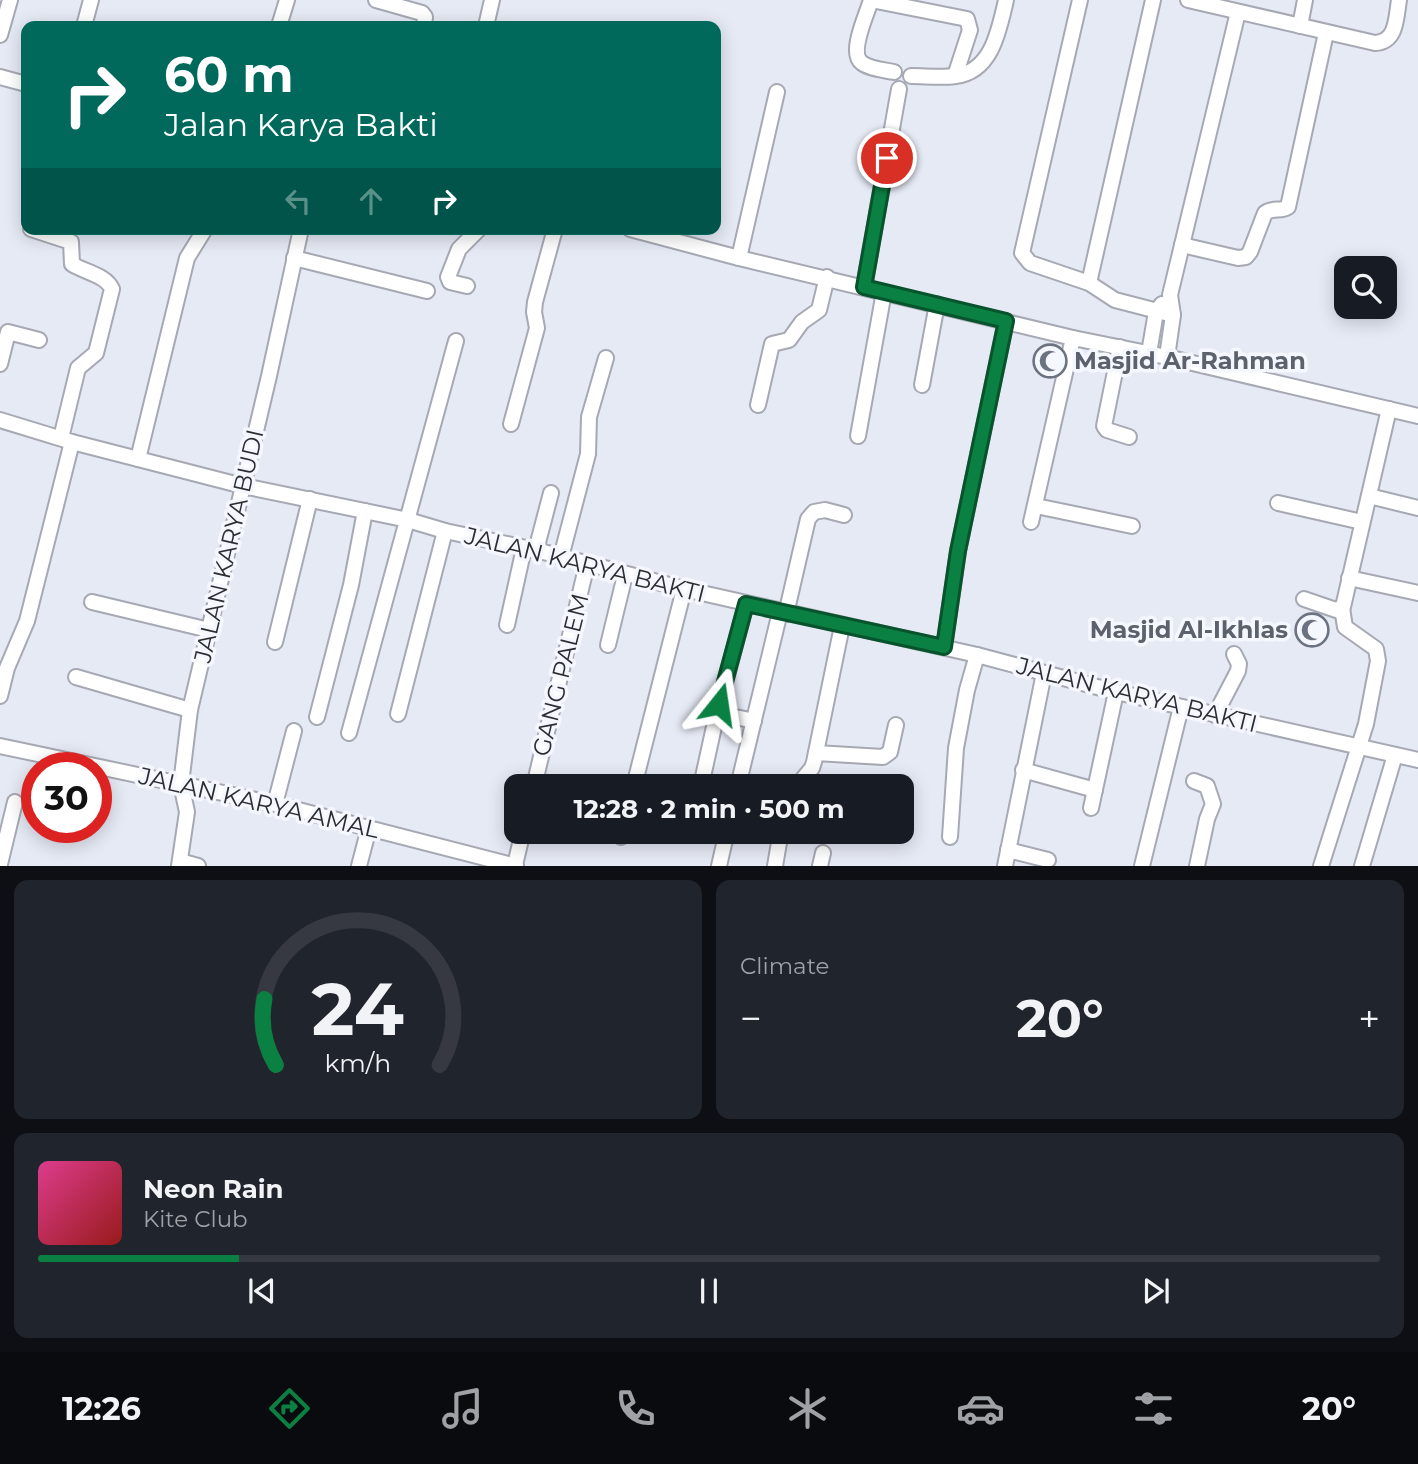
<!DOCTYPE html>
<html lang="en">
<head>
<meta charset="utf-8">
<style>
	:root { --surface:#171b24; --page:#20242c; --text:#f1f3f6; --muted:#9ea1a6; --line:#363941; --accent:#0b8043 }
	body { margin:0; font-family:Montserrat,sans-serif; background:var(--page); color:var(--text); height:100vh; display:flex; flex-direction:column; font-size:26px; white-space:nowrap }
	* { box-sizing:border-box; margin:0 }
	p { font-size:23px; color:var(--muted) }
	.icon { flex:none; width:38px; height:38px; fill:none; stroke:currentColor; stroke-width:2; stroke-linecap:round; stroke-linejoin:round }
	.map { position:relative; height:866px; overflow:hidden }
	.sheet { display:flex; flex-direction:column; gap:14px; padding:14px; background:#0d0f14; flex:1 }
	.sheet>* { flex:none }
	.banner { position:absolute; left:21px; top:21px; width:700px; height:214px; border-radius:14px; box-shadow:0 4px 18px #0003; background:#00695c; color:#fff; overflow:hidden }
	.controls { position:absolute; left:1334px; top:256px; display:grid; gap:14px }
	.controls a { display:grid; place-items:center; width:63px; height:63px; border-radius:14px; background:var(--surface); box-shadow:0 4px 18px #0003; font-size:35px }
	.speed { position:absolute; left:21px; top:752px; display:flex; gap:14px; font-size:35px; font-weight:700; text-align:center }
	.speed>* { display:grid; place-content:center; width:91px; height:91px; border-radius:50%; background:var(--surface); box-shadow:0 4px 18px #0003; line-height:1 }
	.speed .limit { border:10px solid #d22; background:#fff; color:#111 }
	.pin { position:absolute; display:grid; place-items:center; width:60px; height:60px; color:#fff; margin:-30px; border:4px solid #fff; border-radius:50%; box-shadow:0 2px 7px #0007 }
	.me { position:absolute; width:77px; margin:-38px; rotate:15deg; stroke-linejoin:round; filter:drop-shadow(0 0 5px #0008) }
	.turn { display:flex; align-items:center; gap:24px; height:147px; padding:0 28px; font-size:32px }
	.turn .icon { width:91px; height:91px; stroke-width:2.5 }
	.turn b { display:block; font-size:49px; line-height:60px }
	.lanes { display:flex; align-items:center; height:66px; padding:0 28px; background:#0003; justify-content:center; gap:35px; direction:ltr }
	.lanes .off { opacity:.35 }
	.big { font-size:52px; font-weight:700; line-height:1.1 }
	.sheet .card { flex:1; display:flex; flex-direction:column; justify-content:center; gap:10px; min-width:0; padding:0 24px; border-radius:14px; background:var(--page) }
	.sheet .dial { align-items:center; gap:0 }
	.dial svg { height:182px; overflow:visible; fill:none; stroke:var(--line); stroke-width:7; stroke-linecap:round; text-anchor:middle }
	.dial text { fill:var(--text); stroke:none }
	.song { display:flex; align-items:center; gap:21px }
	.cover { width:84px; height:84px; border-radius:10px; background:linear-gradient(135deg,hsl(330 70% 55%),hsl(0 70% 35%)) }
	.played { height:7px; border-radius:4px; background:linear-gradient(90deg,var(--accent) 15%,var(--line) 15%) }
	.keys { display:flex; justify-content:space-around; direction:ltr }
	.heat { display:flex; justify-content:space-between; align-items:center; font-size:38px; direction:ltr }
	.sheet .tiles { flex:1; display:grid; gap:14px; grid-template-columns:1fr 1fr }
	.card:last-child { grid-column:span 2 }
	.trip { position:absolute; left:504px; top:774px; width:410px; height:70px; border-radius:14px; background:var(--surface); box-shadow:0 4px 18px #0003; font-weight:700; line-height:70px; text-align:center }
	.menu { display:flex; height:112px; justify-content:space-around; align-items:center; background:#090b0e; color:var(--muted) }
	.menu .icon { width:49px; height:49px }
	.menu .on { color:var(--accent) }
	.menu b { font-size:32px; color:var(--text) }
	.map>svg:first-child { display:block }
</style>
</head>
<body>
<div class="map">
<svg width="1418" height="866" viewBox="0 0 1418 866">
	<rect width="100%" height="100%" fill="#e6eaf5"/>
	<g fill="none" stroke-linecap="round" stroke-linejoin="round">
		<defs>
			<g id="minor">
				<polyline points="376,0 422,13 425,17 424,26"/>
				<polyline points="871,0 967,19 970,30 955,76"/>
				<path d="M871,0C867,14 848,53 862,63C870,69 884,70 894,72"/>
				<polyline points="1080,0 1022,253 1030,263 1089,283 1115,300 1173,315"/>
				<path d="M1188,0L1375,43C1397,42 1396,18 1399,0"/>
				<polyline points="84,26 91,0"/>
				<polyline points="279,26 287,0"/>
				<polyline points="486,26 492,0"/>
				<polyline points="1300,26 1305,0"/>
				<polyline points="0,35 10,0"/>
				<path d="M911,76C925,76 941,78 955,76C992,72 999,30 1006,0"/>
				<polyline points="0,77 26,84"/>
				<path d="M31,229L71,242L72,264C84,272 106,275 112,289L96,353L78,368L61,438"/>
				<polyline points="630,229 739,258 1073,338 1167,357 1418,416"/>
				<path d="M1182,245L1238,258L1246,257L1250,252L1265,213C1273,207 1281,212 1288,207L1326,33"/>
				<polyline points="294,258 427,291"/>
				<polyline points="739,258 777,92"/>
				<polyline points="1089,283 1153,0"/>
				<polyline points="467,286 450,282 448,277 459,249 479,229"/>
				<polyline points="864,287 899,89"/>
				<polyline points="1120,347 1104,426 1107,430 1129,437"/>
				<polyline points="1149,353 1156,312 1162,304"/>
				<polyline points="1167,357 1173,315 1170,295 1238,12"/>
				<polyline points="0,364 8,332 39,340"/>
				<polyline points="922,385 937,304"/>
				<polyline points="758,405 772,344 789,340 802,322 819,310 827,277"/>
				<polyline points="0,420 72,442 243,486 408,520 445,531 536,550 684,589 977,655 1116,692 1418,760"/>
				<polyline points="511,424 537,328 534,312 535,302 555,229"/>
				<polyline points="858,436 884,292"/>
				<polyline points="138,459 187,258 205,229"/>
				<polyline points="1369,496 1418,508"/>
				<polyline points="1278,503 1362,522"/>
				<polyline points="1036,506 1132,526"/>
				<polyline points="1031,522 1073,338"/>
				<polyline points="536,550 551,493"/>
				<polyline points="561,557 588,454 589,417 606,358"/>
				<polyline points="1349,578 1418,593"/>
				<polyline points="1304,599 1336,610 1343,607 1389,409"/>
				<polyline points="92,602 209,630"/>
				<polyline points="746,604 717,713 754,721"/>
				<polyline points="786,614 808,519 814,512 825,510 844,515"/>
				<polyline points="507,625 524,548"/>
				<polyline points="275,642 310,499"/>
				<polyline points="608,645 625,575"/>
				<polyline points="944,647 958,551 1006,321"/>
				<polyline points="76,677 190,710"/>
				<polyline points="0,696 7,668 27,621 72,442"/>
				<polyline points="398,714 445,531"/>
				<polyline points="1215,715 1238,671 1239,664 1234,654"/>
				<polyline points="317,717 351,585 365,511"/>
				<polyline points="349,733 456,341"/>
				<polyline points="0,746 275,804 516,866"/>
				<polyline points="816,753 883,757 890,752 896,725"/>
				<polyline points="1023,770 1095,790"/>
				<polyline points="1194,781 1207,786 1213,804 1207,819 1197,866"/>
				<polyline points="534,786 587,564"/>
				<polyline points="634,786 684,589"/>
				<polyline points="701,786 717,713"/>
				<polyline points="738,786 780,612"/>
				<polyline points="797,786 812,768 814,762 842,626"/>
				<polyline points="275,804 294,731"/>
				<polyline points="1091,808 1116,692"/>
				<polyline points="621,837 623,831"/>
				<polyline points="950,837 956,748 967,690 977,655"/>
				<polyline points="1008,850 1048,860"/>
				<polyline points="180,861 198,866"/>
				<polyline points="0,864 15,802"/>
				<polyline points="515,865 523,831"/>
				<polyline points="179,866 187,812 181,784 190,710 269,376 301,229"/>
				<polyline points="359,866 369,828"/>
				<polyline points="719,866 727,831"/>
				<polyline points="775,866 781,831"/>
				<polyline points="820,866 823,853"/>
				<polyline points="1005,866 1044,673"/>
				<polyline points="1142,866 1181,707"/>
				<polyline points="1321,866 1366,724 1378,661 1376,649 1345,627 1342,608"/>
				<polyline points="1362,866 1395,755"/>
			</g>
		</defs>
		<use href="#minor" stroke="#a6a9b3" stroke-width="18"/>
		<use href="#minor" stroke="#fff" stroke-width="14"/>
	</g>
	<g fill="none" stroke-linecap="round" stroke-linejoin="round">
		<defs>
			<polyline id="route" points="719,704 746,604 944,647 958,551 1006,321 864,287 887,158"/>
		</defs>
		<use href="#route" stroke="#07532c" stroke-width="18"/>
		<use href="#route" stroke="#0b8043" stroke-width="12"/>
	</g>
	<defs>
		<symbol id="mosque-ring" viewBox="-11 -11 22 22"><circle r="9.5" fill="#f5f7fe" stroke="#6b7280" stroke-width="1.5"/><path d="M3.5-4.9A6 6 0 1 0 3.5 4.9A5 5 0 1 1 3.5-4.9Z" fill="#6b7280"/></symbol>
	</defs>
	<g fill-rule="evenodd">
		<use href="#mosque-ring" x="1031" y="342" width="38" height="38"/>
		<use href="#mosque-ring" x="1293" y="611" width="38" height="38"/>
	</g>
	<g text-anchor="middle" stroke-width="7" stroke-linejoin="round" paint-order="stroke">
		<g font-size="24" font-weight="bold" fill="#5b616d" stroke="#f5f7fe" text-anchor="start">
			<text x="1074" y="369">Masjid Ar-Rahman</text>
			<text x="1288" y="638" text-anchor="end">Masjid Al-Ikhlas</text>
		</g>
		<g font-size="24" fill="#2c2d31" stroke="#f5f7fe">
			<text transform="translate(229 546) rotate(-77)" y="8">JALAN KARYA BUDI</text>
			<text transform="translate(585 565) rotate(14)" y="8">JALAN KARYA BAKTI</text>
			<text transform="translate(561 675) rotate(-76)" y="8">GANG PALEM</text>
			<text transform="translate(1137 695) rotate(14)" y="8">JALAN KARYA BAKTI</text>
			<text transform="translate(259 803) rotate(13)" y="8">JALAN KARYA AMAL</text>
		</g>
	</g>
</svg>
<div class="controls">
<a><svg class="icon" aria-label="search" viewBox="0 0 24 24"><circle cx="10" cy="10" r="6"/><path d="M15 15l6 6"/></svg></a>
</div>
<div class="speed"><div class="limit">30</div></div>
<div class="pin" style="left:887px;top:158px;background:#d93025"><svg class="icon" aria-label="arrive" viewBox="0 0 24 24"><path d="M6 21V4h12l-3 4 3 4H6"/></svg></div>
<svg class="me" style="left:719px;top:704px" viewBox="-20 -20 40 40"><path d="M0-17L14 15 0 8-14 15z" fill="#0b8043" stroke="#fff" stroke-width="4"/></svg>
<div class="trip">12:28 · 2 min · 500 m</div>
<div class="banner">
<div class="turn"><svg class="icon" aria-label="right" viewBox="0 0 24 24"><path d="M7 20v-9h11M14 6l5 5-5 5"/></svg><div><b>60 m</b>Jalan Karya Bakti</div></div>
<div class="lanes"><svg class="icon off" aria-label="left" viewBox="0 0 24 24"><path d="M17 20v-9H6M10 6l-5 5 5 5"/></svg><svg class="icon off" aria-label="ahead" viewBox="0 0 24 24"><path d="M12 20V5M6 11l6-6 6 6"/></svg><svg class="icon" aria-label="right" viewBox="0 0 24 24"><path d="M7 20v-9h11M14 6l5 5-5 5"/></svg></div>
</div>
</div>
<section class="sheet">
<div class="tiles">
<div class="card dial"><svg viewBox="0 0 100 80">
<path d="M14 69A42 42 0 1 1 86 69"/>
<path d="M14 69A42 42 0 0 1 9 40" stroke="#0b8043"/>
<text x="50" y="56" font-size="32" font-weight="700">24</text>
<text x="50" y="72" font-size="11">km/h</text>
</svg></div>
<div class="card"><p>Climate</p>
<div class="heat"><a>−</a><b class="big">20°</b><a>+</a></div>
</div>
<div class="card">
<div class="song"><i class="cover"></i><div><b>Neon Rain</b><p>Kite Club</p></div></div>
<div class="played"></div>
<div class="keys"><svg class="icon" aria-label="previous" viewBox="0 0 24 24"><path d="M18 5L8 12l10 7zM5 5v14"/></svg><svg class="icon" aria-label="pause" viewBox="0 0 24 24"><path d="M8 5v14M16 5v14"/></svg><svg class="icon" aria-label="next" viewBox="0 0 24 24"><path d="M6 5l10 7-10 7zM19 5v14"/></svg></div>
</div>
</div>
</section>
<nav class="menu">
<b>12:26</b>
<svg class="icon on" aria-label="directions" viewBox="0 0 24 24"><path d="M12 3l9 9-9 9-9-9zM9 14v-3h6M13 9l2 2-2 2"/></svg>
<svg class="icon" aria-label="music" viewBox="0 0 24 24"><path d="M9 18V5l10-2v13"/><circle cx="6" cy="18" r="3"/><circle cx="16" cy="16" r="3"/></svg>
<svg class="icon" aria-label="phone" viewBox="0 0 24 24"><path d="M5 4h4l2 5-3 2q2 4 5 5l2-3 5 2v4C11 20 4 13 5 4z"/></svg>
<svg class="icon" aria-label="climate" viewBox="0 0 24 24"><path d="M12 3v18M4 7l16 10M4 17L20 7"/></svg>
<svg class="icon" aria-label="car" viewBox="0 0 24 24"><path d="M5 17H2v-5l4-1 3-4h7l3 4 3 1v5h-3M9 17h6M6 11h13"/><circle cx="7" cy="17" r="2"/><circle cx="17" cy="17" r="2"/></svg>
<svg class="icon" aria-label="filters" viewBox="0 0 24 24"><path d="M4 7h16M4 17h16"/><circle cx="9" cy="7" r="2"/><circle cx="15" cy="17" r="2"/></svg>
<b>20°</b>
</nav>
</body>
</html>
